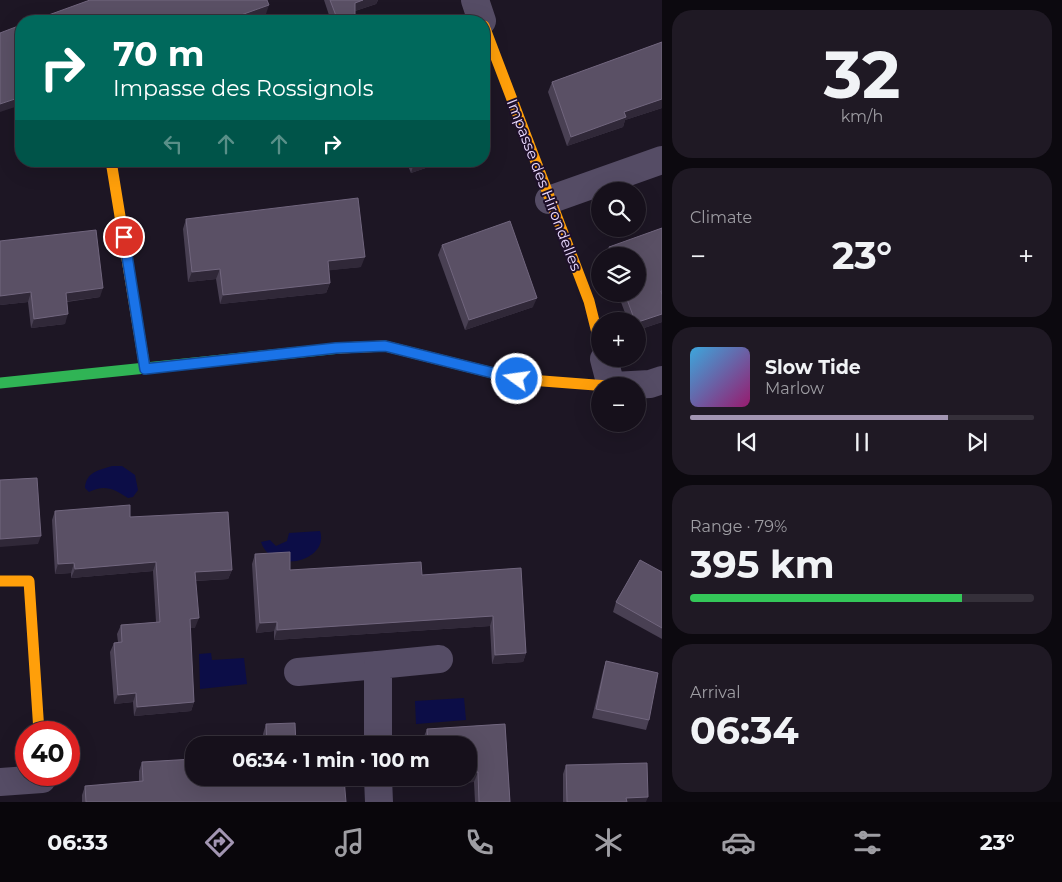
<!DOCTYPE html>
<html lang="en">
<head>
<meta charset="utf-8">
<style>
	:root { --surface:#16101b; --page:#1f1924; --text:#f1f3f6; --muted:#9e9da3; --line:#35303a; --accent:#a295b2 }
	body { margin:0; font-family:Montserrat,sans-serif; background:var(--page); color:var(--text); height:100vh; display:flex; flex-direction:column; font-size:19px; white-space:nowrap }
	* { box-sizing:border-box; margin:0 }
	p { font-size:16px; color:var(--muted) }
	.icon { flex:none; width:28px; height:28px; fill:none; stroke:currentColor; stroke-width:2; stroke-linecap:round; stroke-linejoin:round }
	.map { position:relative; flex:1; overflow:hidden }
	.side { display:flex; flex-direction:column; gap:10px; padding:10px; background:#0c090f; width:400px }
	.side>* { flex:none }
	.guide { position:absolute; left:15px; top:15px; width:475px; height:152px; border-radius:20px; box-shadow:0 5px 20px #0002,0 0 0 1px var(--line); background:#00695c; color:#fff; overflow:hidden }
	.tools { position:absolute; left:591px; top:182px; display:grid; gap:10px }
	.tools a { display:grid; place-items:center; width:55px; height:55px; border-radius:50%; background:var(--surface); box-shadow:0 5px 20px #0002,0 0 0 1px var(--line); font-size:25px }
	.speed { position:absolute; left:15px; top:721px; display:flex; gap:10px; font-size:25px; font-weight:700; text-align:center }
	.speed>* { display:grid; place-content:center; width:65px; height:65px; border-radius:50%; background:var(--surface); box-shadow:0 5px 20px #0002,0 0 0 1px var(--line); line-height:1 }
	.speed .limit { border:8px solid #d22; background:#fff; color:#111 }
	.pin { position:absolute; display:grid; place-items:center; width:42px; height:42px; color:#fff; margin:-21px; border:2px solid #fff; border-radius:50%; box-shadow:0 1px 5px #0007 }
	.me { position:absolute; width:55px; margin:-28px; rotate:284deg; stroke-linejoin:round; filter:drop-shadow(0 0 4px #0008) }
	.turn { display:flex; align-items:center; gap:18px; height:105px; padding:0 15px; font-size:22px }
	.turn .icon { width:65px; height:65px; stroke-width:2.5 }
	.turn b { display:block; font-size:35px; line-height:42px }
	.lanes { display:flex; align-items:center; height:48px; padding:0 15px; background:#0003; justify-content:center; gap:25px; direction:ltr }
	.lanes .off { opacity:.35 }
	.big { font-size:38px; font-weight:700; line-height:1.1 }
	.side .tile { flex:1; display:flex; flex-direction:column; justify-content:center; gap:8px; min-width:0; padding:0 18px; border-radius:20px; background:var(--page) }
	.side .dial { align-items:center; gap:0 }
	.dial b { font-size:65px; line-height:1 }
	.song { display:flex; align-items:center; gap:15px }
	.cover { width:60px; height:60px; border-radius:8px; background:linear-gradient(135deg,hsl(200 70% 55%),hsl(320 70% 35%)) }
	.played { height:5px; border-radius:2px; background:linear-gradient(90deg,var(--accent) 75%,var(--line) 75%) }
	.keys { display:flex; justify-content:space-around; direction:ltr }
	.heat { display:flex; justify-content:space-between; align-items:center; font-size:28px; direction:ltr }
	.charge { height:8px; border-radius:4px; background:linear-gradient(90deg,#34c759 79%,var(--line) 0) }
	.trip { position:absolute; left:185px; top:736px; width:292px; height:50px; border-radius:20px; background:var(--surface); box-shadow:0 5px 20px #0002,0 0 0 1px var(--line); font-weight:700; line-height:50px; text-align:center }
	.tabs { display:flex; height:80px; justify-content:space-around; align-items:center; background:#09060b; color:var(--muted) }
	.tabs .icon { width:35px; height:35px }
	.tabs .active { color:var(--accent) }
	.tabs b { font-size:22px; color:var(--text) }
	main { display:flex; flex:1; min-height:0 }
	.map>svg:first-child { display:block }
</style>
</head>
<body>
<main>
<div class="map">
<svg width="662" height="802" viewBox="0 0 662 802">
	<rect width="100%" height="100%" fill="#1d1624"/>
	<g fill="#0c0d47">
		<path d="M112,466H122L135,475L138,490L133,497L128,498C114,489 105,484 89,492L85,488C86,472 99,470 112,466Z"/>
		<path d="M320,531C330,561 272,576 261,542L270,540L276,546L287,541L289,533Z"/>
		<polygon points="211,653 212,660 244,658 247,684 200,689 199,654"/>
		<polygon points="464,698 466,720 416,724 415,701"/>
	</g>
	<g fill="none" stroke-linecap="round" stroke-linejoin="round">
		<g stroke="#554c65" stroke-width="28">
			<polyline points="475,0 482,21"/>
			<polyline points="549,200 662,160"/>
			<polyline points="604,359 611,386"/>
			<polyline points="613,386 650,384 662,380"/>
			<polyline points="298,672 378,665"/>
			<polyline points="378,745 378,665 439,659"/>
			<polyline points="378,778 379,802"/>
			<polyline points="0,782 42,779"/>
		</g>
		<polyline stroke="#30b455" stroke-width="11" points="0,383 340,348"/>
		<g stroke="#ff9f0a" stroke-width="11">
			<polyline points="484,26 589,301 600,345"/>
			<polyline points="111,161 145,369"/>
			<polyline points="340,348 385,346 517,379 608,386"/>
			<polyline points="0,581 29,581 39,732"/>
		</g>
	</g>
	<g fill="#494053">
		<polygon points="324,0 378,0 376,4 355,11 355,21 331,21"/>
		<polygon points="662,42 662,108 625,120 623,127 567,146 548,92 552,82"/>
		<polygon points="406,161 446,161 411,173"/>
		<polygon points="186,219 361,267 329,270 330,283 326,293 220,304 216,279 188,282 183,229"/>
		<polygon points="662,228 662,322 638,330 638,321 628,321 618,294 638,294 638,256 605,256 609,247"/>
		<polygon points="0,241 100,297 67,302 65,324 31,328 28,302 0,305"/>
		<polygon points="442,245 533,307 465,330 438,255"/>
		<polygon points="55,511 130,517 232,570 228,579 196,581 195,628 190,628 194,702 191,711 134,716 133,702 114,704 110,652 114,643 118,642 117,634 121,625 156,622 153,571 71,578 71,573 55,574 52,520"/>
		<polygon points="255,554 290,570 422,575 521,568 526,653 523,662 492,664 490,626 274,640 274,631 256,633 252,564"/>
		<polygon points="662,572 662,639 613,612 616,602"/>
		<polygon points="606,661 649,720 646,730 592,718 603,671"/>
		<polygon points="266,724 296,745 263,745 263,734"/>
		<polygon points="505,724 510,802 475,802 474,782 426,785 425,778 469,778 469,745 424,745 423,739 427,729"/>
		<polygon points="142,762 194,778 346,802 82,802 82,795 85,786 139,782 139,771"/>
		<polygon points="566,765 646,802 563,802 563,774"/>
	</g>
	<g fill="#302838">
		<polygon points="363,0 378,0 376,4 352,12 355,3"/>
		<polygon points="269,5 266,14 246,21 238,21 241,15"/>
		<polygon points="21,97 21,105 0,112 0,104"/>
		<polygon points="662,99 662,108 625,120 623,127 567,146 571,137 624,112"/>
		<polygon points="421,161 446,161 411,173 414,163"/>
		<polygon points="365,257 361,267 324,271 328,261"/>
		<polygon points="220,269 216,279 188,282 192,272"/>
		<polygon points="330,283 326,293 220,304 223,295"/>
		<polygon points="103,288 100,297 62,302 66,293"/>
		<polygon points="31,292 28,302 0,305 0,296"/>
		<polygon points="537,298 533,307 465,330 469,320"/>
		<polygon points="68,314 65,324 31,328 34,319"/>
		<polygon points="662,314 662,322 638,330 638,322"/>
		<polygon points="41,536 38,544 0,547 0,539"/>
		<polygon points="156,562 153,571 71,578 75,569"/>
		<polygon points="74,563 71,573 55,574 58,564"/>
		<polygon points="232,570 228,579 192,581 195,572"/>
		<polygon points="493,616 490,626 274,640 277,630"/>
		<polygon points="199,618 195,628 186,628 190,619"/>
		<polygon points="277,622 274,631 256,633 260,623"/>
		<polygon points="526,653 523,662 492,664 495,655"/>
		<polygon points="136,693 133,702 114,704 118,695"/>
		<polygon points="194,702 191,711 134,716 137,707"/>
		<polygon points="478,772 474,782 426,785 429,778 469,778 469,773"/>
		<polygon points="648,797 646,802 625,802 626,798"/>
	</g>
	<g fill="#5a5065" stroke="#71667e">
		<polygon points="90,0 267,0 269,5 241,15 243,21 32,21"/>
		<polygon points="330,0 363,0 355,3 355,21 338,21"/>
		<polygon points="21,25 21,97 0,104 0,33"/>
		<polygon points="662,42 662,99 624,112 626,117 571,137 552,82"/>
		<polygon points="413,161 421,161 414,163"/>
		<polygon points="358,198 365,257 328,261 330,283 223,295 220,269 192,272 186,219"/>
		<polygon points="510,221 537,298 469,320 442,245"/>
		<polygon points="662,228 662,291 661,291 662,295 662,314 638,322 638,321 635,321 625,294 638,294 638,256 612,256 609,247"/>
		<polygon points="96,230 103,288 66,293 68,314 34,319 31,292 0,296 0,241"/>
		<polygon points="37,478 41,536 0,539 0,480"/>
		<polygon points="130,505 130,517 228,512 232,570 195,572 199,618 190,619 194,702 137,707 136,693 118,695 114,643 122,642 121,625 160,622 156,562 75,569 74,563 58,564 55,511"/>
		<polygon points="290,552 290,570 421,562 422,575 521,568 526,653 495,655 493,616 277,630 277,622 260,623 255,554"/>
		<polygon points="640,560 662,572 662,628 616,602"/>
		<polygon points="606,661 658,673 649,720 596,709"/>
		<polygon points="295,723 296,745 267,745 266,724"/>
		<polygon points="505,724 510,802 479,802 478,772 469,773 469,745 428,745 427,729"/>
		<polygon points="194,759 194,778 344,778 346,802 86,802 85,786 143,781 142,762"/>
		<polygon points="647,763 648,797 626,798 627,802 567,802 566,765"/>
	</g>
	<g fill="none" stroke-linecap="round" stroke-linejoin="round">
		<defs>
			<polyline id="route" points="124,237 145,369 336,348 385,346 517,379"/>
		</defs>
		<use href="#route" stroke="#114b97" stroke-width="12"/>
		<use href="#route" stroke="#1a73e8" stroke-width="9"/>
	</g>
	<g text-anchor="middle" stroke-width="4" stroke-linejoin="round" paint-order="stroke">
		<g font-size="15" fill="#eadaff" stroke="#1e102a">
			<text transform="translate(544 185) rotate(69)" y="5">Impasse des Hirondelles</text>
		</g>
	</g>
</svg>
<div class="tools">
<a><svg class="icon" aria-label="search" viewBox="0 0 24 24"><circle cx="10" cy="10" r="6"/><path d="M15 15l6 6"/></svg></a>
<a><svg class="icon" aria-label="layers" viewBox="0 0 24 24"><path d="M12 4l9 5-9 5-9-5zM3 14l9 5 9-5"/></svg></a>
<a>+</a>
<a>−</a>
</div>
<div class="speed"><div class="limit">40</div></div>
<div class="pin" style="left:124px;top:237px;background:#d93025"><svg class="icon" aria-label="arrive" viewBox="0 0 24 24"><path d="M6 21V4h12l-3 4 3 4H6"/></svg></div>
<svg class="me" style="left:517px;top:379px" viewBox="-20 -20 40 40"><circle r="17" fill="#1a73e8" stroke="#fff" stroke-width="3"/><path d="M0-11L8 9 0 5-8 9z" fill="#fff"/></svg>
<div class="trip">06:34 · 1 min · 100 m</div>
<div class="guide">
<div class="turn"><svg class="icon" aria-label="right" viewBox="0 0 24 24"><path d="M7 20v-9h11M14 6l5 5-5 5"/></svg><div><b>70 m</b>Impasse des Rossignols</div></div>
<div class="lanes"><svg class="icon off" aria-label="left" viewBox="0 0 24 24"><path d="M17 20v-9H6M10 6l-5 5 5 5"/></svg><svg class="icon off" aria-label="ahead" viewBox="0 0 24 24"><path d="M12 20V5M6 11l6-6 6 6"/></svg><svg class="icon off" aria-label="ahead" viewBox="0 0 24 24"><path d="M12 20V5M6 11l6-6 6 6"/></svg><svg class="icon" aria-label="right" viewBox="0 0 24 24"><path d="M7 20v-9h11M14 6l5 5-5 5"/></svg></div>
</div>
</div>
<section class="side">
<div class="tile dial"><b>32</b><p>km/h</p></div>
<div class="tile"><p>Climate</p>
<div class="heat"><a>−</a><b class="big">23°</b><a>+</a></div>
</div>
<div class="tile">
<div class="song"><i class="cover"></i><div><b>Slow Tide</b><p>Marlow</p></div></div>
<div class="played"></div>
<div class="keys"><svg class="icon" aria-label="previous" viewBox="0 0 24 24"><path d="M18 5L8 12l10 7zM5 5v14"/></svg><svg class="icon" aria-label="pause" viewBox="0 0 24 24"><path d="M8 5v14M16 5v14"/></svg><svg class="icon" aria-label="next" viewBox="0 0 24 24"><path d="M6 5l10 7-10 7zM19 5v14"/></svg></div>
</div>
<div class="tile"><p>Range · 79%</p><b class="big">395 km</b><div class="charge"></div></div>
<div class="tile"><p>Arrival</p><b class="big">06:34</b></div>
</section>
</main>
<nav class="tabs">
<b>06:33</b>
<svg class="icon active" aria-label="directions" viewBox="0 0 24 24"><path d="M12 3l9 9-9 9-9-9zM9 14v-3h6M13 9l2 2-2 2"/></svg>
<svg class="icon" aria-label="music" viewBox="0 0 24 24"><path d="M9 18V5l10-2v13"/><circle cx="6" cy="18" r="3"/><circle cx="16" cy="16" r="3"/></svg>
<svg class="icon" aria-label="phone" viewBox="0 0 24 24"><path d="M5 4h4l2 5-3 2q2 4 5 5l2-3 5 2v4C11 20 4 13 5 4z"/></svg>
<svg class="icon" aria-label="climate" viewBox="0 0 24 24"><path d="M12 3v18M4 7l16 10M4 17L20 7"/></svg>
<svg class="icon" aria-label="car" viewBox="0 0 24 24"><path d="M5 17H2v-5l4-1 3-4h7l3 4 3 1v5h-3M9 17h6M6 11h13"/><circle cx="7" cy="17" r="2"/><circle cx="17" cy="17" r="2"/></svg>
<svg class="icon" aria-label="filters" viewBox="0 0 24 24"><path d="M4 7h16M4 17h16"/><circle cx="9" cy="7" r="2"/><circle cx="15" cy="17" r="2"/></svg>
<b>23°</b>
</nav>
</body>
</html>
